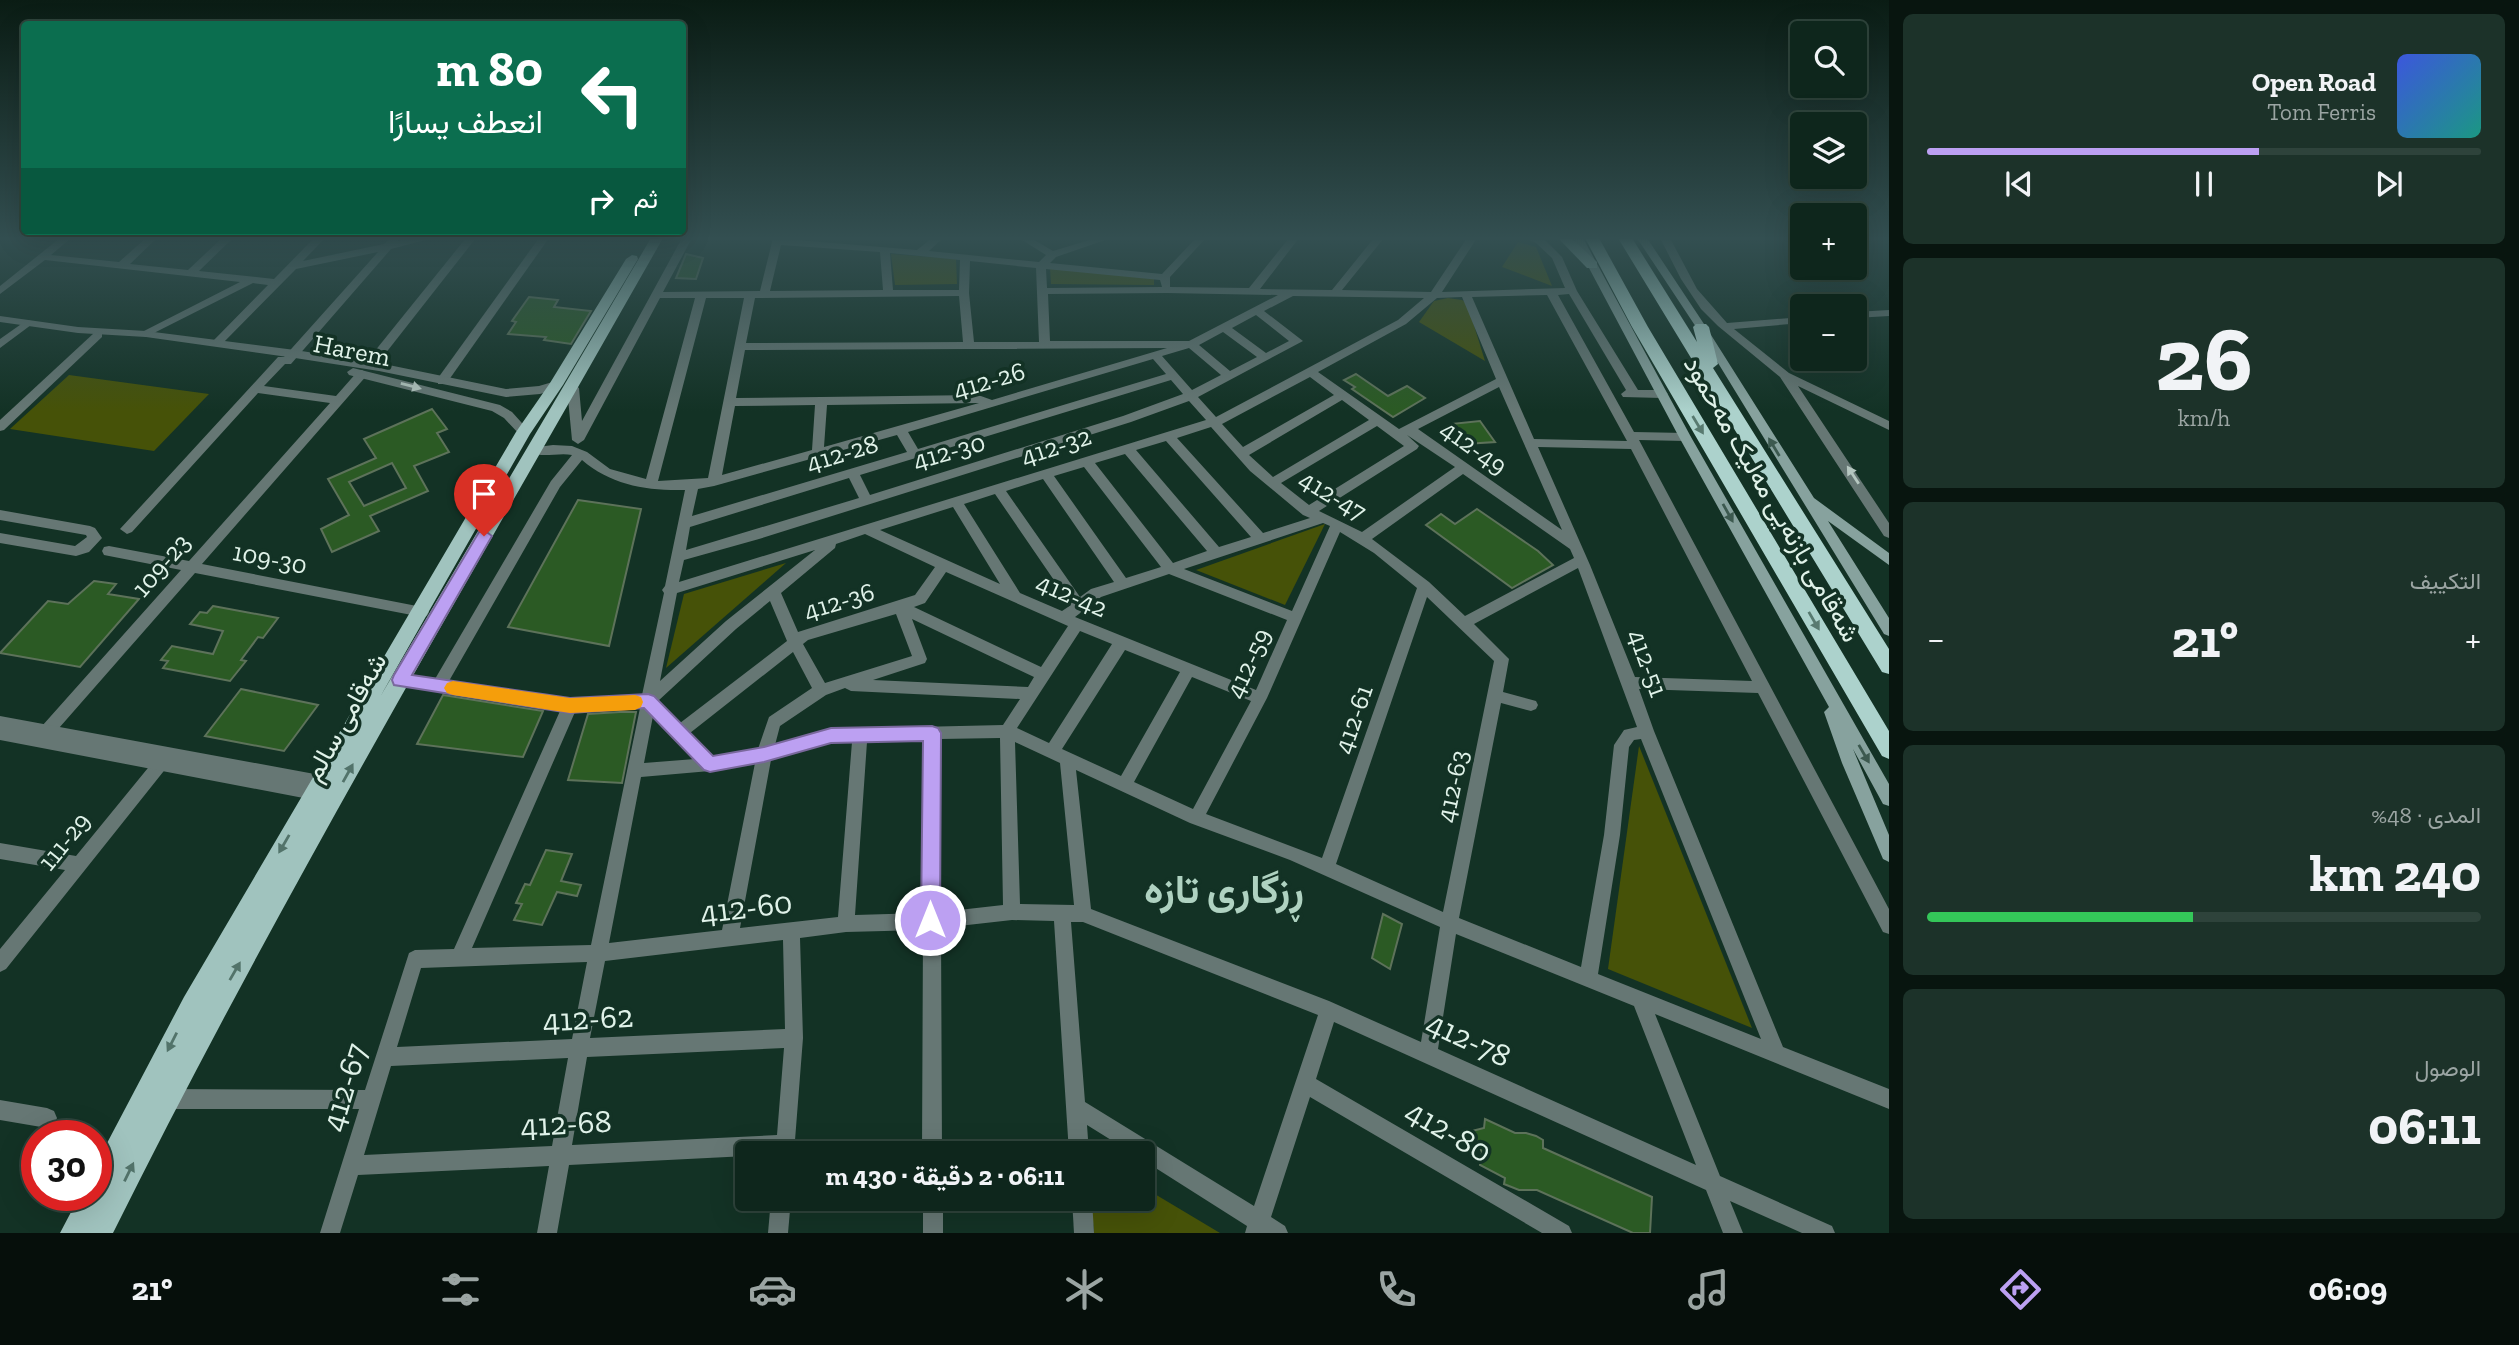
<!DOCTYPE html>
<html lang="ar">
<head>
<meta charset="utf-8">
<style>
	:root { --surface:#0e261c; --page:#1c3229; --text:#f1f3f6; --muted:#9ba5a3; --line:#2e433b; --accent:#bca0f2 }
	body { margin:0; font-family:"Zilla Slab",Vazirmatn,serif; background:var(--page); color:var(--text); direction:rtl; height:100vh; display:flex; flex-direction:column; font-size:26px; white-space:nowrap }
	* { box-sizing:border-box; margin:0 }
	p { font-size:23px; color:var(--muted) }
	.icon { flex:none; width:38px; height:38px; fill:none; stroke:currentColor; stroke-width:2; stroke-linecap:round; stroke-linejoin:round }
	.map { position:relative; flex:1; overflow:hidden; direction:ltr }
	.panel { display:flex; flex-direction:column; gap:14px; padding:14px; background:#08150f; width:630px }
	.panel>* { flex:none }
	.guide { position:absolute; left:21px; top:21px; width:665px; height:214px; border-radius:7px; box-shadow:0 7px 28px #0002,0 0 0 2px var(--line); direction:rtl; background:#0b6e4f; color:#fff; overflow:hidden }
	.fabs { position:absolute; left:1790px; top:21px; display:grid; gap:14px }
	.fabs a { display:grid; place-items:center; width:77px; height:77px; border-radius:7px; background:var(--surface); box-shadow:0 7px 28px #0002,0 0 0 2px var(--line); font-size:35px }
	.speed { position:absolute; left:21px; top:1120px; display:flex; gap:14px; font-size:35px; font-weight:700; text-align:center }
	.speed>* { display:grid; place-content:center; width:91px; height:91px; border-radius:50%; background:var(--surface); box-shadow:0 7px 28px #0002,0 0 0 2px var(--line); line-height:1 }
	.speed .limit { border:10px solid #d22; background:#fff; color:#111 }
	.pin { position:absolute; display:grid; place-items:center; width:60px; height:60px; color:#fff; margin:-72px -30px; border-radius:50% 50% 50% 0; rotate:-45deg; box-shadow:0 0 7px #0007 }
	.pin .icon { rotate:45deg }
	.me { position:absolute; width:77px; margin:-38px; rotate:0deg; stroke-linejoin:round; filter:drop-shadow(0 0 5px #0008) }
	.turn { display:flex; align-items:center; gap:24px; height:147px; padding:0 28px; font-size:32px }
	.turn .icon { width:91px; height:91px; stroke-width:2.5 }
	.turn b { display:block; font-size:49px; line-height:60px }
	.then { display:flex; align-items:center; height:66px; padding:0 28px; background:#0003; gap:14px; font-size:26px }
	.big { font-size:52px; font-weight:700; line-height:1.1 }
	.panel .widget { flex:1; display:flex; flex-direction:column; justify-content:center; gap:10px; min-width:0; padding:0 24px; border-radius:10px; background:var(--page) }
	.panel .dial { align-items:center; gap:0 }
	.dial b { font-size:91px; line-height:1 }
	.song { display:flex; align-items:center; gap:21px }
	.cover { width:84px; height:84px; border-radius:10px; background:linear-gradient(135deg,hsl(230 70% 55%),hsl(170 70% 35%)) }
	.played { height:7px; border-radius:4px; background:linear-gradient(90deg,var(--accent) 60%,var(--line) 60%) }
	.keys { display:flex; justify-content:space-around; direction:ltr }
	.heat { display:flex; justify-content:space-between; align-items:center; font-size:38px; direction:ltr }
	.charge { height:10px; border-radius:5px; background:linear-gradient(90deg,#34c759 48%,var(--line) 0) }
	.trip { position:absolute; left:735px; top:1141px; width:420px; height:70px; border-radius:7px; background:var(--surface); box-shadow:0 7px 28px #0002,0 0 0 2px var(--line); font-weight:700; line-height:70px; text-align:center; direction:rtl }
	.dock { display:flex; height:112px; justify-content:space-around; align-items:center; background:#060f0b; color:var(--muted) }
	.dock .icon { width:49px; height:49px }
	.dock .selected { color:var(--accent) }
	.dock b { font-size:32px; color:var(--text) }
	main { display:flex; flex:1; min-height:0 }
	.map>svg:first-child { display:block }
</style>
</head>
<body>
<main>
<section class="panel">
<div class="widget">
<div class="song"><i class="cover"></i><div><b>Open Road</b><p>Tom Ferris</p></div></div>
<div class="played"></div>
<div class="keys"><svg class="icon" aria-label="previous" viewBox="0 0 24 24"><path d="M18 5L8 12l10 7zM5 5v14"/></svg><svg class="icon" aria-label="pause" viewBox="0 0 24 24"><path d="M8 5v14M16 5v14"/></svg><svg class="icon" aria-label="next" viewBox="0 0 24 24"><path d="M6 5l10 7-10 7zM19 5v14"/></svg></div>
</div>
<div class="widget dial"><b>26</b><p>km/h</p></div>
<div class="widget"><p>التكييف</p>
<div class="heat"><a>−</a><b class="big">21°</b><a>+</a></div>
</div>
<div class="widget"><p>المدى · 48%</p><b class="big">240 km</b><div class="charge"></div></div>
<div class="widget"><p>الوصول</p><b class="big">06:11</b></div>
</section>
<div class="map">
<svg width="1889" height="1233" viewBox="0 0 1889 1233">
	<rect width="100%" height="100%" fill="#133225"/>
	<g fill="#465208">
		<polygon points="1518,242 1536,247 1552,286 1502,267"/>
		<polygon points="891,254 956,259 957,284 895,285"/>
		<polygon points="1050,268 1154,279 1154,285 1051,284"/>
		<polygon points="1448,298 1462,300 1467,303 1485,361 1419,322 1434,301"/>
		<polygon points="69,375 209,394 154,451 10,429"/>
		<polygon points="1325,524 1285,605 1196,570"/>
		<polygon points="786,563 666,668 684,594"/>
		<polygon points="1639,746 1752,1028 1608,969"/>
		<polygon points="1143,1187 1220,1233 1094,1233 1091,1199 1143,1199"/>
	</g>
	<g fill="#2b5a24" stroke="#5d725a" stroke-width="2" fill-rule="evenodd">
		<polygon points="686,254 703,258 696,279 676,278"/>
		<polygon points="529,297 558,300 554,307 591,311 571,344 544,340 546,337 508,334 516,322 512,321"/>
		<polygon points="1356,374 1388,396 1407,386 1425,398 1393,417 1352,389 1355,387 1344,380"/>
		<path d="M432,409L447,429L437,433L449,452L414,466L428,491L370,516L379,531L332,552L321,529L349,515L328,479L376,458L364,439ZM392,463L406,488L364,506L349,482Z"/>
		<polygon points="1480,421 1495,442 1465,444 1451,424"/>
		<polygon points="578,500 641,509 609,646 508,627"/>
		<polygon points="1477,509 1538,551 1553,565 1512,588 1426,525 1441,514 1455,524"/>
		<polygon points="94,581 116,584 108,594 139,599 80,667 0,653 48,601 68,604"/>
		<polygon points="213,606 278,618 263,638 258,637 241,660 246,661 230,681 163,668 168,661 161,660 172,646 213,654 223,631 190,624 200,612 207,613"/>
		<polygon points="241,689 318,705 284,751 205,736"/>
		<polygon points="443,695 543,711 523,757 417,744"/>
		<polygon points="620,712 636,712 622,783 568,780 588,714"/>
		<polygon points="546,850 572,854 561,881 581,885 577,896 557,892 542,925 514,920 522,904 516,903 525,884 530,885"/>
		<polygon points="1383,914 1402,924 1390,969 1372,958"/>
		<polygon points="1485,1119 1515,1133 1526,1133 1536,1136 1543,1140 1543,1148 1652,1197 1650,1233 1633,1233 1537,1190 1519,1190 1504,1184 1505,1178 1480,1165 1482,1152 1472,1131 1484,1128"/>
	</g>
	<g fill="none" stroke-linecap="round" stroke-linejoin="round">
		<g fill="#667774" fill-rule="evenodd">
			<polygon points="60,238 71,238 51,255 119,262 146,238 157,238 130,264 188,270 222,238 233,238 199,271 274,279 314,238 325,238 303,261 384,244 390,238 400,238 397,241 414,238 433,238 391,249 291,364 285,364 264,386 336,396 358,371 362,370 368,374 202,564 422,607 427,608 429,612 427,616 422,617 195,573 52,736 47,738 42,736 39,731 42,726 181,570 109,556 104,555 102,551 104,547 109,546 189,561 330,403 258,393 132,532 127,534 120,529 278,357 284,357 378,252 296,269 221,345 217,346 211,343 213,341 268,285 253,283 146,337 140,334 142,332 240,282 45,260 0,294 0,286"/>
			<polygon points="466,238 476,238 374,368 366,368 366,362"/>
			<polygon points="539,238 549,238 446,384 438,384 438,378"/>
			<path d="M682,238H692L663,292L760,291L773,238L917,250L932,238H943L929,251L1039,262L1046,255L1019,238H1031L1053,251L1096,238H1111L1056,257L1050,263L1162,274L1196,238H1206L1170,277V287L1249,288L1289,238H1299L1260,289L1332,290L1374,238H1384L1342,290L1431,292L1467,238H1477L1442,292L1565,288L1552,258L1536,243L1524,238L1544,239L1562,257L1577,291L1638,390H1662L1668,394L1662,398L1623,397L1621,394L1626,390L1569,294L1558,295L1634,432L1685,433L1691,437L1685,441L1639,440L1889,909V934L1883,932L1758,693L1639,689L1654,731L1783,1047L1889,1089V1109L1655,1014L1720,1176L1832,1226L1835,1233H1802L1730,1201L1743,1233H1723L1706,1190L1334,1022L1316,1079L1569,1226L1572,1233H1542L1310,1097L1271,1217L1285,1226L1288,1233H1245L1247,1226L1143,1160V1153H1132L1087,1125L1089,1153H1069L1054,921L1012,920L941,928L942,1153H922L923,930L846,932L800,938L803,1038L794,1153H747V1156L569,1165L557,1233H537L549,1166L358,1175L340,1233H320L359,1109H165L158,1106L155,1099L158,1092L165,1089L365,1090L409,953L415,950L454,949L560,711L400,686L395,684L393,680L395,676L400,674L435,679L551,481L572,455C559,452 538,459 528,451L530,448L553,445L572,446L587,452L610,469L646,479L695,298H660L584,440L578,444L572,440L567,388L573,384L579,388L582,421ZM781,245L880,252L883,290L770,291ZM890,253L960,260L959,290H893ZM970,261L1036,268L1039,342H974L969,293ZM1046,269L1160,280L1162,287L1047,288ZM1167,293L1278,295L1189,341H1050L1048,294ZM1547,295L1627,441L1534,439L1472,297ZM959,296L963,342L746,343L755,298ZM1293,296L1424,298L1398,320L1216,417L1198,397L1303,341L1264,311ZM1462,297L1496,379L1399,429L1318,372L1406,324L1437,298ZM706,298H744L708,478L658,481ZM1256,315L1289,341L1266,353L1232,328ZM1223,332L1257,357L1230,371L1199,345ZM1167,348L992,400L978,395L736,398L745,350ZM1189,348L1221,375L1192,390L1162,356ZM1153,359L1166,374L918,449L908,432ZM1310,377L1334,395L1243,447L1222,424ZM1171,380L1183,394L1123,416L870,495L860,475ZM1499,387L1562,530L1418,429ZM1342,400L1369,420L1273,477L1249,455ZM1189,401L1206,420L679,582L684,560L759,539L1131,422ZM979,403L824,447L827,405ZM815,405L812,450L722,475L735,406ZM1377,426L1404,446L1309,505L1281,483ZM1211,427L1250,471L1303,515L1310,518L1263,533L1177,438ZM897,435L907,452L692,516L698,489L714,486ZM1407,435L1455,467L1362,532L1319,511L1417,449L1419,446ZM1166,441L1251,537L1219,547L1136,450ZM1538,447L1631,449L1752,681L1635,677L1590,565ZM1125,454L1207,551L1173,563L1095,463ZM582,460C611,485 647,491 685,490L665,586L662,590L664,593L642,695L570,700L449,681L560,487ZM1084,467L1161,567L1126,578L1054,476ZM1463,474L1570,549L1574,558L1465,616L1429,582L1372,539ZM849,478L859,498L686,550L690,527ZM1043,479L1114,582L1091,589L1080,597L1006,491ZM995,494L1071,605L1062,611L1020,593L964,504ZM953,507L1000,584L880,530ZM1323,523L1330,526L1292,611L1184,569ZM1340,532L1374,553L1417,588L1322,858L1206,814L1267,698ZM865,534L935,567L915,595L798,632L781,593L835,548L836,544ZM815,550L726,621L660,681L677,593ZM1578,568L1637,727L1624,730L1614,745L1604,835L1581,967L1459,918L1501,703L1531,711L1536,709L1538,705L1536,701L1503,692L1509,659L1474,624ZM946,572L1068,626L1041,667L914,607L925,603ZM1169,574L1287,620L1256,690L1075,617L1101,597ZM1427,597L1494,661L1443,912L1336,864ZM770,601L787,641L680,723L658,701L736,629ZM896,614L912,656L825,683L803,644L808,640ZM912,619L1034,677L1028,687L873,680L925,663L927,659ZM1080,631L1112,644L1049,743L1017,728ZM1125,650L1180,672L1121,776L1062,749ZM793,652L812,688L769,717L758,749L713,757L690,733ZM1192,677L1251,701L1193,809L1134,782ZM845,688L851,691L1020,699L1003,725L831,729L775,745L780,726L826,695ZM640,708L591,945L472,948L575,712ZM653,716L695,759L644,763ZM1000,738L1003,905L941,912L940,739ZM1641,739L1761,1039L1598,974L1620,835L1629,747L1634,740ZM924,740L923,913L855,915L867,742ZM852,742L838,917L740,928L771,760L831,743ZM1015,742L1060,763L1074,905L1020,904ZM755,763L722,930L609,943L641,777L710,771ZM1076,770L1190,823L1290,860L1440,927L1421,1042L1329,1001L1091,909ZM1071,922H1083L1318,1015L1254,1206L1085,1102ZM1456,934L1634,1006L1696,1165L1438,1049ZM783,940L785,1029L590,1038L605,961ZM587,962L572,1039L397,1047L421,968ZM784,1048L777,1135L572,1145L587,1057ZM568,1058L552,1146L364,1155L391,1066Z"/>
			<polygon points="27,320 31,321 31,325 0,348 0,339"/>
			<polygon points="98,332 102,333 102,337 4,430 0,431 0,420 94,333"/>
			<polygon points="0,510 90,526 95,528 102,538 89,552 76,556 0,543 0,533 75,546 87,537 86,535 0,520"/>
			<polygon points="166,750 171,752 174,757 171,762 6,969 0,972 0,949 65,870 0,859 0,843 76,856 161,752"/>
			<polygon points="0,1100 47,1108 54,1111 57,1118 54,1125 47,1128 0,1120"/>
			<polygon points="771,1199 791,1199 788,1233 768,1233"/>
			<rect x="923" y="1199" width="20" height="34"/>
			<polygon points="1072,1199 1092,1199 1094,1233 1074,1233"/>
		</g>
		<g fill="#667774" fill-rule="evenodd">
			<polygon points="1660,238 1670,238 1697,289 1727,323 1802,317 1802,323 1734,329 1789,373 1889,421 1889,430 1798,386 1889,523 1889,538 1884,536 1780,377 1718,326 1701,309 1681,279"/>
			<polygon points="1889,310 1889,316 1855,318 1855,312"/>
			<polygon points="0,316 78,327 146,331 295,350 379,363 506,389 539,386 556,381 562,385 560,388 540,394 506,397 379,371 295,358 146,337 78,333 0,322"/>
			<polygon points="353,368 500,405 512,412 530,432 528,435 520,435 504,418 492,411 349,375 347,372"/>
			<polygon points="0,716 320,775 326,777 328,782 326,787 320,789 322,793 320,798 314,800 0,740"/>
		</g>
		<g fill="#87a29e" fill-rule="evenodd">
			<polygon points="1573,238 1583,238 1691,437 1889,784 1889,806 1883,804 1853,749 1889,835 1889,862 1883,859 1842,763 1824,712 1829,707 1679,437"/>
			<polygon points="1637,238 1647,238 1706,327 1814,498 1889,553 1889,565 1828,521 1889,618 1889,636 1884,634 1696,327"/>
		</g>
		<g fill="#a0c3be" fill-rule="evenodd">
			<path d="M651,238H663C476,568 282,893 113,1233H60L80,1195H96V1164L184,997L516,432L550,383L626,259L632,255L637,256L638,259L563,385L530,434L380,697Z"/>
			<polygon points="1558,238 1571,238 1597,262 1597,268 1587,268"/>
		</g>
		<g fill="#acd2cc" fill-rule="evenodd">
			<polygon points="1585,238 1599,238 1648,327 1889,731 1889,759 1882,756 1632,327"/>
			<polygon points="1618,238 1632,238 1697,342 1693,327 1696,324 1706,324 1709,327 1718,364 1713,368 1889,649 1889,674 1882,672"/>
		</g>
	</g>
	<defs><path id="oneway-solid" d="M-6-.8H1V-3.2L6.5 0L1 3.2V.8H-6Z" transform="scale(1.75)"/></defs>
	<g fill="#b5c7c0">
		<use href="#oneway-solid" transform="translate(411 386) rotate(15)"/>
		<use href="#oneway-solid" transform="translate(1853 475) rotate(-123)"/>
	</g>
	<g fill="#587a70">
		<use href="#oneway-solid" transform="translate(1698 425) rotate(59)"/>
		<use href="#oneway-solid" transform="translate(1814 621) rotate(60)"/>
	</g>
	<g fill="#3c594f">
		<use href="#oneway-solid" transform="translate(1774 447) rotate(-121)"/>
		<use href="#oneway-solid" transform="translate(1728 513) rotate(61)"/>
		<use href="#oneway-solid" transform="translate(1864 754) rotate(60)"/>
	</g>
	<g fill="#52736a">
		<use href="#oneway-solid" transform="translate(348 773) rotate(-61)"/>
		<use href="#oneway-solid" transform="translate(284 844) rotate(120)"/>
		<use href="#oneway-solid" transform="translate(235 971) rotate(-60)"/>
		<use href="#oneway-solid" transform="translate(172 1042) rotate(117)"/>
		<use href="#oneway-solid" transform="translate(129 1172) rotate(-64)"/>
	</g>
	<linearGradient id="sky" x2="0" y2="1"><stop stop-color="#0a1c14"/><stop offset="0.58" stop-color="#334f51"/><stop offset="1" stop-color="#334f51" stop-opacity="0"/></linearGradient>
	<rect width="1889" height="411" fill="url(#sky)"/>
	<polygon fill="#bca0f2" stroke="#7a689d" stroke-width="2" points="484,530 492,536 412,675 570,698 648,694 654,696 713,756 764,747 831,728 932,726 938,728 941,733 940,920 937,927 930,930 924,927 921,920 923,741 831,743 764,762 710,772 704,770 644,708 570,713 394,685 392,680 394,675 479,532"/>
	<polygon fill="#f59e0b" points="453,681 570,698 635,695 641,697 643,702 641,707 635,710 570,713 453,695 447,693 444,688 447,683"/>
	<g text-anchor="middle" stroke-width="7" stroke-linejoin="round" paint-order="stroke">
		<g font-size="26" fill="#e0f2e9" stroke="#133225">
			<text transform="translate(352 350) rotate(11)" y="9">Harem</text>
			<text transform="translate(989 380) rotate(-16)" y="9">412-26</text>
			<text transform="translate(1056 446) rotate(-18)" y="9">412-32</text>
			<text transform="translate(1474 447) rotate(35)" y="9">412-49</text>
			<text transform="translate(949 451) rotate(-16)" y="9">412-30</text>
			<text transform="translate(842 453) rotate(-17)" y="9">412-28</text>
			<text transform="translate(1333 495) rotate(31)" y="9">412-47</text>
			<text transform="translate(1772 499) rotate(60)" y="9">شەقامی بازنەیی مەلیک مەحمود</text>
			<text transform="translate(270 558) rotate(11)" y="9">109-30</text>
			<text transform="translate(161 565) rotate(-49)" y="9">109-23</text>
			<text transform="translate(1072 595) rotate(23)" y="9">412-42</text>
			<text transform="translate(839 601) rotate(-17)" y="9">412-36</text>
			<text transform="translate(1248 663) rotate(-65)" y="9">412-59</text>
			<text transform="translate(1648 663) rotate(70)" y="9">412-51</text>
			<text transform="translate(345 717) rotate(-61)" y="9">شەقامی سالم</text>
			<text transform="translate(1353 719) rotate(-71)" y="9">412-61</text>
			<text transform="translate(1452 786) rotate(-78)" y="9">412-63</text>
			<text transform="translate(64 841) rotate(-51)" y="9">111-29</text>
		</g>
		<g font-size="32" fill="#e0f2e9" stroke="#133225">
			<text transform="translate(746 907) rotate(-7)" y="11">412-60</text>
			<text transform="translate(588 1018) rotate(-3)" y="11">412-62</text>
			<text transform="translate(1469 1039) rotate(25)" y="11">412-78</text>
			<text transform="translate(344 1087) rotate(-73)" y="11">412-67</text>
			<text transform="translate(566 1123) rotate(-3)" y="11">412-68</text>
			<text transform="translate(1449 1131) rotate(30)" y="11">412-80</text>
		</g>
		<g font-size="40" font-weight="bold" fill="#afd2c1" stroke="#133225">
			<text x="1224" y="903">ڕزگاری تازە</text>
		</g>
	</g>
</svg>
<div class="fabs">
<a><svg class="icon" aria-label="search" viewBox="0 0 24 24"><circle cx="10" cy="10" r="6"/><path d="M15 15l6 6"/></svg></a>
<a><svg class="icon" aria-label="layers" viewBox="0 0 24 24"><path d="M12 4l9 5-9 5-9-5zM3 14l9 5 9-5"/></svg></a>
<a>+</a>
<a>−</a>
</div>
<div class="speed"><div class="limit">30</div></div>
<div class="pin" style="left:484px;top:536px;background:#d93025"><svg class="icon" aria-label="arrive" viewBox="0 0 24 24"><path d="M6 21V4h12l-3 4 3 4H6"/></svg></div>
<svg class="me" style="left:930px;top:920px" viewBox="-20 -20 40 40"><circle r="17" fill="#bca0f2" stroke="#fff" stroke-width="3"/><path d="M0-11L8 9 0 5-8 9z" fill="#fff"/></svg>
<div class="trip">06:11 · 2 دقيقة · 430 m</div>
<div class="guide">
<div class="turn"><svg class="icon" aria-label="left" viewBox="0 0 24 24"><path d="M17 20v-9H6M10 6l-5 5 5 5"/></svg><div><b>80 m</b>انعطف يسارًا</div></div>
<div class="then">ثم<svg class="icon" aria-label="right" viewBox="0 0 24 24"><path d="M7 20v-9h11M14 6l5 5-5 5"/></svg></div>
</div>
</div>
</main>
<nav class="dock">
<b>06:09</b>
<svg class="icon selected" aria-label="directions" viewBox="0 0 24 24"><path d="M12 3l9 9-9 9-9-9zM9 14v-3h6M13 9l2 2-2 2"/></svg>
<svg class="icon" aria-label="music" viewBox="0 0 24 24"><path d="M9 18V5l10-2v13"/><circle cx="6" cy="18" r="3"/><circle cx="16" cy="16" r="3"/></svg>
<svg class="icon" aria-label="phone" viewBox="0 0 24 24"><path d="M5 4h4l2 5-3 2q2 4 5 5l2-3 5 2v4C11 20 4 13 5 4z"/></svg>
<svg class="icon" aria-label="climate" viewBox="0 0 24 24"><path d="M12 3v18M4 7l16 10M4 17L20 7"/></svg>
<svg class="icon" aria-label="car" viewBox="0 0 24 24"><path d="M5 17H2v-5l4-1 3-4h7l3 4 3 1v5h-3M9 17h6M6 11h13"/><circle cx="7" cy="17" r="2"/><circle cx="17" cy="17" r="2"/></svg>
<svg class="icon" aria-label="filters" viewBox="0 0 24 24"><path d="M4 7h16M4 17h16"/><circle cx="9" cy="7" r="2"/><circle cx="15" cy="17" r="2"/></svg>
<b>21°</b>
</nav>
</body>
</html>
